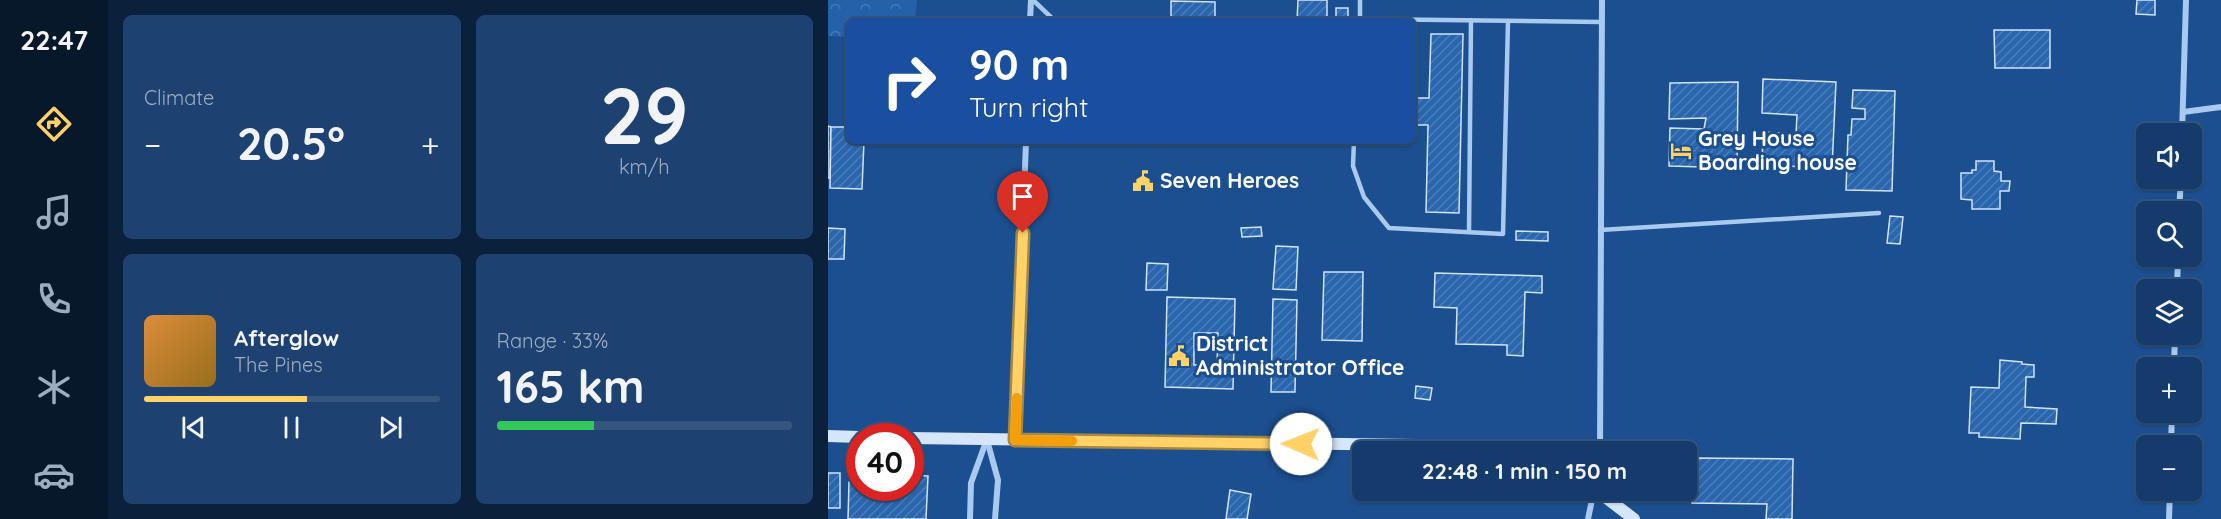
<!DOCTYPE html>
<html lang="en">
<head>
<meta charset="utf-8">
<style>
	:root { --surface:#143b6b; --page:#1d4271; --text:#f1f3f6; --muted:#9dadc1; --line:#33557e; --accent:#ffd166 }
	body { margin:0; font-family:Quicksand,sans-serif; background:var(--page); color:var(--text); height:100vh; display:flex; flex-direction:column; font-size:22px; white-space:nowrap }
	* { box-sizing:border-box; margin:0 }
	p { font-size:20px; color:var(--muted) }
	.icon { flex:none; width:33px; height:33px; fill:none; stroke:currentColor; stroke-width:2; stroke-linecap:round; stroke-linejoin:round }
	.map { position:relative; flex:1; overflow:hidden }
	.sheet { display:flex; flex-direction:column; gap:15px; padding:15px; background:#0b203b; width:720px }
	.sheet>* { flex:none }
	.top-card { position:absolute; left:18px; top:18px; width:570px; height:126px; border-radius:9px; box-shadow:0 2px 4px #0004,0 0 0 2px var(--line); background:#1a4fa0; color:#fff; overflow:hidden }
	.fabs { position:absolute; left:1308px; top:123px; display:grid; gap:12px }
	.fabs a { display:grid; place-items:center; width:66px; height:66px; border-radius:9px; background:var(--surface); box-shadow:0 2px 4px #0004,0 0 0 2px var(--line); font-size:30px }
	.speed { position:absolute; left:18px; top:423px; display:flex; gap:12px; font-size:30px; font-weight:700; text-align:center }
	.speed>* { display:grid; place-content:center; width:78px; height:78px; border-radius:50%; background:var(--surface); box-shadow:0 2px 4px #0004,0 0 0 2px var(--line); line-height:1 }
	.speed .limit { border:9px solid #d22; background:#fff; color:#111 }
	.pin { position:absolute; display:grid; place-items:center; width:51px; height:51px; color:#fff; margin:-62px -26px; border-radius:50% 50% 50% 0; rotate:-45deg; box-shadow:0 0 6px #0007 }
	.pin .icon { rotate:45deg }
	.me { position:absolute; width:66px; margin:-33px; rotate:271deg; stroke-linejoin:round; filter:drop-shadow(0 0 4px #0008) }
	.turn { display:flex; align-items:center; gap:21px; height:126px; padding:0 24px; font-size:27px }
	.turn .icon { width:78px; height:78px; stroke-width:2.5 }
	.turn b { display:block; font-size:42px; line-height:51px }
	.big { font-size:45px; font-weight:700; line-height:1.1 }
	.sheet .tile { flex:1; display:flex; flex-direction:column; justify-content:center; gap:9px; min-width:0; padding:0 21px; border-radius:9px; background:var(--page) }
	.sheet .dial { align-items:center; gap:0 }
	.dial b { font-size:78px; line-height:1 }
	.song { display:flex; align-items:center; gap:18px }
	.cover { width:72px; height:72px; border-radius:9px; background:linear-gradient(135deg,hsl(30 70% 55%),hsl(40 70% 35%)) }
	.played { height:6px; border-radius:3px; background:linear-gradient(90deg,var(--accent) 55%,var(--line) 55%) }
	.keys { display:flex; justify-content:space-around; direction:ltr }
	.heat { display:flex; justify-content:space-between; align-items:center; font-size:33px; direction:ltr }
	.charge { height:9px; border-radius:4px; background:linear-gradient(90deg,#34c759 33%,var(--line) 0) }
	.sheet .tiles { flex:1; display:grid; gap:15px; grid-template-columns:repeat(2,1fr) }
	.trip { position:absolute; left:524px; top:441px; width:345px; height:60px; border-radius:9px; background:var(--surface); box-shadow:0 2px 4px #0004,0 0 0 2px var(--line); font-weight:700; line-height:60px; text-align:center }
	main { display:flex; flex:1; min-height:0 }
	.tab-bar { display:flex; flex-direction:column; width:108px; justify-content:space-around; align-items:center; background:#08182b; color:var(--muted) }
	.tab-bar .icon { width:42px; height:42px }
	.tab-bar .current { color:var(--accent) }
	.tab-bar b { font-size:27px; color:var(--text) }
	.map>svg:first-child { display:block }
</style>
</head>
<body>
<main>
<nav class="tab-bar">
<b>22:47</b>
<svg class="icon current" aria-label="directions" viewBox="0 0 24 24"><path d="M12 3l9 9-9 9-9-9zM9 14v-3h6M13 9l2 2-2 2"/></svg>
<svg class="icon" aria-label="music" viewBox="0 0 24 24"><path d="M9 18V5l10-2v13"/><circle cx="6" cy="18" r="3"/><circle cx="16" cy="16" r="3"/></svg>
<svg class="icon" aria-label="phone" viewBox="0 0 24 24"><path d="M5 4h4l2 5-3 2q2 4 5 5l2-3 5 2v4C11 20 4 13 5 4z"/></svg>
<svg class="icon" aria-label="climate" viewBox="0 0 24 24"><path d="M12 3v18M4 7l16 10M4 17L20 7"/></svg>
<svg class="icon" aria-label="car" viewBox="0 0 24 24"><path d="M5 17H2v-5l4-1 3-4h7l3 4 3 1v5h-3M9 17h6M6 11h13"/><circle cx="7" cy="17" r="2"/><circle cx="17" cy="17" r="2"/></svg>
</nav>
<section class="sheet">
<div class="tiles">
<div class="tile"><p>Climate</p>
<div class="heat"><a>−</a><b class="big">20.5°</b><a>+</a></div>
</div>
<div class="tile dial"><b>29</b><p>km/h</p></div>
<div class="tile">
<div class="song"><i class="cover"></i><div><b>Afterglow</b><p>The Pines</p></div></div>
<div class="played"></div>
<div class="keys"><svg class="icon" aria-label="previous" viewBox="0 0 24 24"><path d="M18 5L8 12l10 7zM5 5v14"/></svg><svg class="icon" aria-label="pause" viewBox="0 0 24 24"><path d="M8 5v14M16 5v14"/></svg><svg class="icon" aria-label="next" viewBox="0 0 24 24"><path d="M6 5l10 7-10 7zM19 5v14"/></svg></div>
</div>
<div class="tile"><p>Range · 33%</p><b class="big">165 km</b><div class="charge"></div></div>
</div>
</section>
<div class="map">
<svg width="1393" height="519" viewBox="0 0 1393 519">
	<defs>
		<pattern id="forest-crowns" width="20" height="18" patternUnits="userSpaceOnUse" patternTransform="scale(1.5)"><rect width="20" height="18" fill="#2461a8"/><path d="M2 6a3 3 0 1 1 6 0M12 15a3 3 0 1 1 6 0" fill="none" stroke="#4579b5"/></pattern>
		<pattern id="building-hatch" width="6" height="6" patternUnits="userSpaceOnUse" patternTransform="scale(1.5)"><rect width="6" height="6" fill="#2a66ad"/><path d="M-1 1l2-2M0 6l6-6M5 7l2-2" fill="none" stroke="#4a7db9"/></pattern>
	</defs>
	<rect width="100%" height="100%" fill="#1b4f8f"/>
	<polygon fill="url(#forest-crowns)" points="0,0 89,0 87,21 21,21 21,37 0,36"/>
	<g fill="url(#building-hatch)" stroke="#cfe3fa" stroke-width="1.5" fill-rule="evenodd">
		<polygon points="470,0 499,0 499,21 469,21"/>
		<polygon points="1309,0 1327,0 1327,15 1308,14"/>
		<polygon points="343,1 387,2 387,21 343,21"/>
		<rect x="508" y="8" width="12" height="13"/>
		<polygon points="1166,30 1222,30 1222,68 1167,68"/>
		<polygon points="603,34 635,34 631,213 598,212 600,125 585,125 585,98 601,98"/>
		<polygon points="935,79 1008,82 1004,168 934,165 935,132 968,134 969,115 934,113"/>
		<polygon points="910,82 909,168 841,166 842,128 876,129 878,118 841,119 842,83"/>
		<polygon points="1025,90 1067,91 1064,191 1018,190 1020,135 1023,135 1024,119 1037,119 1037,109 1024,108"/>
		<polygon points="0,126 3,127 2,178 0,178"/>
		<polygon points="3,127 21,127 21,141 36,141 34,189 2,188"/>
		<polygon points="1148,161 1166,161 1166,171 1173,172 1173,181 1182,181 1181,191 1172,191 1172,209 1144,209 1144,200 1133,199 1133,173 1144,173 1144,170 1148,170"/>
		<polygon points="1062,216 1075,217 1072,244 1059,243"/>
		<polygon points="433,227 434,236 414,237 413,228"/>
		<polygon points="0,228 17,229 16,259 0,259"/>
		<polygon points="688,231 720,232 720,241 688,240"/>
		<polygon points="448,246 470,247 468,290 445,289"/>
		<polygon points="319,263 340,264 339,290 318,290"/>
		<polygon points="496,272 535,272 534,341 494,340"/>
		<polygon points="607,273 714,276 714,293 697,292 695,356 679,355 679,345 628,344 629,308 606,307"/>
		<path d="M339,297L407,299L405,389L337,387ZM366,333H390L389,365H366Z"/>
		<polygon points="445,299 469,300 467,392 443,392"/>
		<polygon points="1172,360 1194,362 1194,364 1206,365 1206,377 1198,377 1197,407 1229,409 1228,424 1193,423 1192,439 1151,437 1151,433 1141,433 1143,387 1171,388"/>
		<polygon points="588,386 604,388 602,400 587,398"/>
		<polygon points="865,458 965,459 964,519 938,519 939,504 864,503"/>
		<rect x="0" y="473" width="12" height="35"/>
		<polygon points="82,475 100,476 98,519 20,519 21,482 32,483 32,488 82,488"/>
		<polygon points="402,490 423,494 419,519 398,519"/>
	</g>
	<g fill="none" stroke-linecap="round" stroke-linejoin="round">
		<g stroke="#a9c9ee" stroke-width="4.5">
			<polyline points="205,0 227,21"/>
			<polyline points="532,19 773,22"/>
			<polyline points="532,21 532,0"/>
			<polyline points="526,141 525,166 536,197 561,228 675,234 680,21"/>
			<polyline points="772,230 1051,213"/>
			<polyline points="641,232 643,20"/>
		</g>
		<g stroke="#a9c9ee" stroke-width="6">
			<polyline points="202,21 203,0"/>
			<polyline points="1355,112 1393,107"/>
			<polyline points="1354,134 1358,0"/>
			<polyline points="1351,212 1353,178"/>
			<polyline points="1349,290 1350,256"/>
			<polyline points="1346,368 1347,334"/>
			<polyline points="159,440 170,480 167,519"/>
			<polyline points="187,440 198,141"/>
			<polyline points="1343,446 1344,412"/>
			<polyline points="772,452 774,0"/>
			<polyline points="142,519 143,483 159,439"/>
			<polyline points="760,519 766,490"/>
			<polyline points="1341,519 1342,490"/>
		</g>
		<g stroke="#d6e6fa" stroke-width="12">
			<polyline points="0,436 32,437"/>
			<polyline points="82,438 663,446 687,452"/>
			<polyline points="768,490 806,519"/>
		</g>
	</g>
	<g fill="none" stroke-linecap="round" stroke-linejoin="round">
		<defs>
			<polyline id="route" points="195,233 187,440 473,444"/>
		</defs>
		<use href="#route" stroke="#a68842" stroke-width="15"/>
		<use href="#route" stroke="#ffd166" stroke-width="10"/>
		<polyline stroke="#f59e0b" stroke-width="10" points="189,398 187,440 244,441"/>
	</g>
	<defs>
		<symbol id="hotel-bare" viewBox="-9 -9 18 18"><path d="M-6-4.5h1.5V1H6V5H4.5V3h-9V5H-6ZM-4 0a1.8 1.8 0 1 1 3.6 0ZM.5 0V-2.5h3Q6-2.5 6 0Z" fill="#ffd166" stroke="#1b4f8f" stroke-width="2.5" paint-order="stroke"/></symbol>
		<symbol id="civic-bare" viewBox="-9 -9 18 18"><path d="M-.6-6.5H3V-4.5H.6V-3L4-1V1h2V6H-6V1h2V-1L-.6-3ZM-1.2 2.5V6h2.4V2.5Z" fill="#ffd166" stroke="#1b4f8f" stroke-width="2.5" paint-order="stroke"/></symbol>
	</defs>
	<g fill-rule="evenodd">
		<use href="#hotel-bare" x="838" y="136" width="30" height="30"/>
		<use href="#civic-bare" x="300" y="166" width="30" height="30"/>
		<use href="#civic-bare" x="336" y="341" width="30" height="30"/>
	</g>
	<g text-anchor="middle" stroke-width="6" stroke-linejoin="round" paint-order="stroke">
		<g font-size="21" font-weight="bold" fill="#fff" stroke="#1b4f8f" text-anchor="start">
			<text x="870" y="146">Grey House<tspan x="870" dy="24">Boarding house</tspan></text>
			<text x="332" y="188">Seven Heroes</text>
			<text x="368" y="351">District<tspan x="368" dy="24">Administrator Office</tspan></text>
		</g>
	</g>
</svg>
<div class="fabs">
<a><svg class="icon" aria-label="sound" viewBox="0 0 24 24"><path d="M4 9h4l5-4v14l-5-4H4zM17 9q2 3 0 6"/></svg></a>
<a><svg class="icon" aria-label="search" viewBox="0 0 24 24"><circle cx="10" cy="10" r="6"/><path d="M15 15l6 6"/></svg></a>
<a><svg class="icon" aria-label="layers" viewBox="0 0 24 24"><path d="M12 4l9 5-9 5-9-5zM3 14l9 5 9-5"/></svg></a>
<a>+</a>
<a>−</a>
</div>
<div class="speed"><div class="limit">40</div></div>
<div class="pin" style="left:195px;top:233px;background:#d93025"><svg class="icon" aria-label="arrive" viewBox="0 0 24 24"><path d="M6 21V4h12l-3 4 3 4H6"/></svg></div>
<svg class="me" style="left:473px;top:444px" viewBox="-20 -20 40 40"><circle r="19" fill="#fff"/><path d="M0-13L10 11 0 6-10 11z" fill="#ffd166"/></svg>
<div class="trip">22:48 · 1 min · 150 m</div>
<div class="top-card">
<div class="turn"><svg class="icon" aria-label="right" viewBox="0 0 24 24"><path d="M7 20v-9h11M14 6l5 5-5 5"/></svg><div><b>90 m</b>Turn right</div></div>
</div>
</div>
</main>
</body>
</html>
